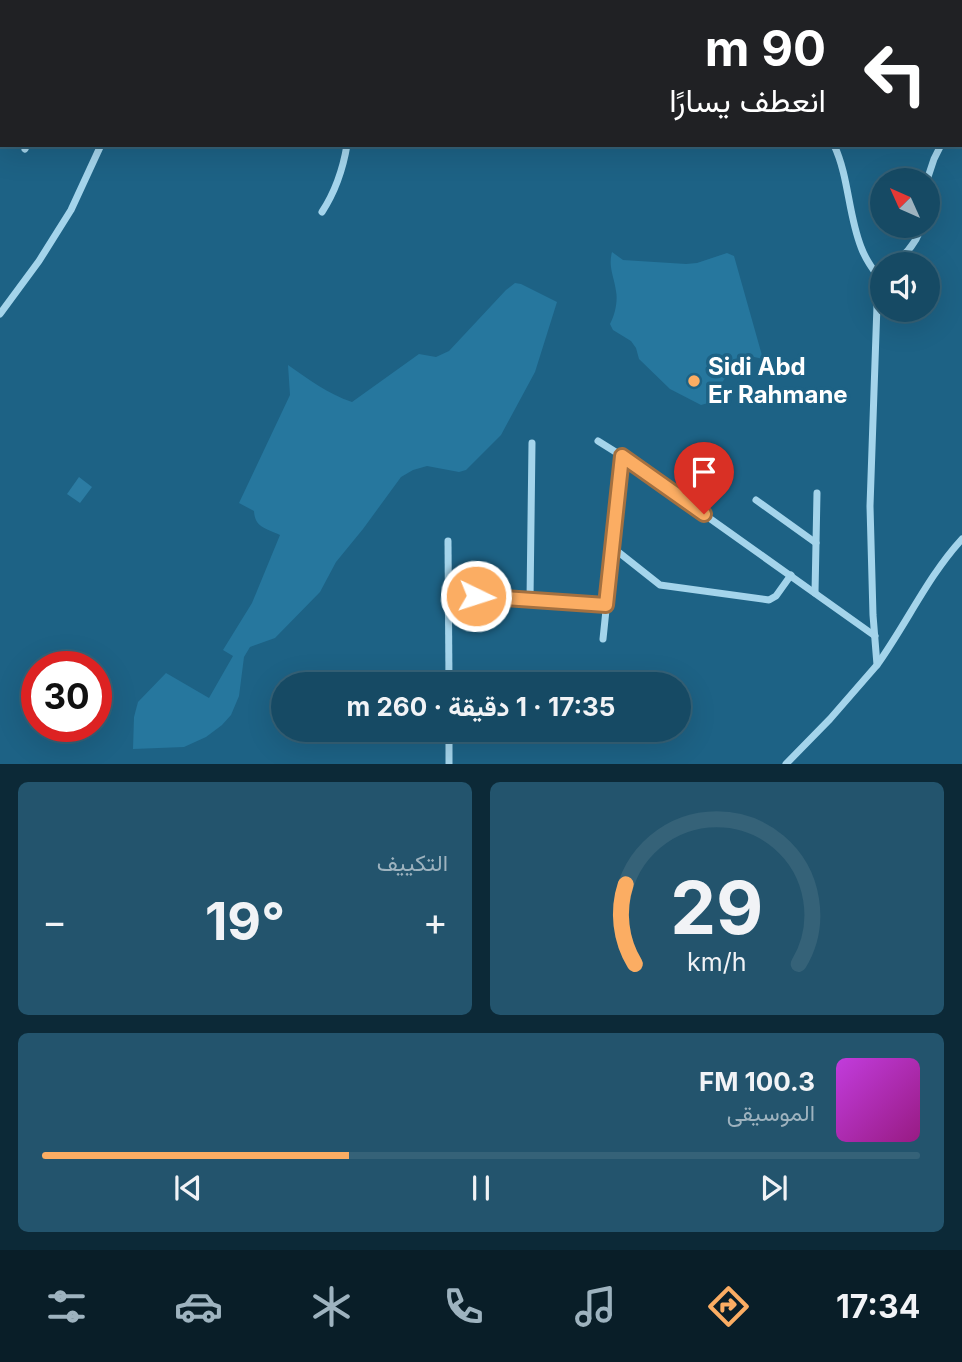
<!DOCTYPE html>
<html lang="ar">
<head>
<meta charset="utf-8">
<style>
	:root { --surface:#164a64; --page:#23546d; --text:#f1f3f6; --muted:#9eb3bf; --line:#356278; --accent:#fbad63 }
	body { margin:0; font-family:Inter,Vazirmatn,sans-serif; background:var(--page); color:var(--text); direction:rtl; height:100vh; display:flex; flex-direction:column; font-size:26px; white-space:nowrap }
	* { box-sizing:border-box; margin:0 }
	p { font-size:23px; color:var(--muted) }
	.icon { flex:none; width:38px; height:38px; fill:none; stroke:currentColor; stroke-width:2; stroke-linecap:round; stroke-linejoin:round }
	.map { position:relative; height:764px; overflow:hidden; direction:ltr }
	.sheet { display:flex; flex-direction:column; gap:18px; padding:18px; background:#0c2937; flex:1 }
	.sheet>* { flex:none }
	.hud { position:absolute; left:0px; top:0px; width:962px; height:147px; box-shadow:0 7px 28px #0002,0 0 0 2px var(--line); direction:rtl; background:#202124; color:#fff; overflow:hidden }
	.needle { width:46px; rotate:315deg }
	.controls { position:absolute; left:870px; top:168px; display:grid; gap:14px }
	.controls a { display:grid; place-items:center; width:70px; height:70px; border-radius:50%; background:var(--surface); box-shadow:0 7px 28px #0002,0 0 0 2px var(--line); font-size:35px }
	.speed { position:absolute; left:21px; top:651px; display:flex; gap:14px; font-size:35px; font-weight:700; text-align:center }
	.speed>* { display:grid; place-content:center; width:91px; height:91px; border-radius:50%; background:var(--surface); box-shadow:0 7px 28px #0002,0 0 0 2px var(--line); line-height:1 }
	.speed .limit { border:10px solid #d22; background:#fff; color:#111 }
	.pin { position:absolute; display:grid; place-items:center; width:60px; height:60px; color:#fff; margin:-72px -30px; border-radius:50% 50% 50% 0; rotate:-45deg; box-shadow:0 0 7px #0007 }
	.pin .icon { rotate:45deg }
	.me { position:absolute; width:77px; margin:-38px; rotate:94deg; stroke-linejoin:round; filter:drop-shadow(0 0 5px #0008) }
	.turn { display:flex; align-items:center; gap:24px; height:147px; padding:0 21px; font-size:32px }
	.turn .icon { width:91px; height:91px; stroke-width:2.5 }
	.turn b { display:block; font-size:49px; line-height:60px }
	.big { font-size:52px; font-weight:700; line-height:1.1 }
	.sheet .tile { flex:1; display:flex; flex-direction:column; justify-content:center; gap:10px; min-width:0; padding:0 24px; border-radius:10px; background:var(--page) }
	.sheet .dial { align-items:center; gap:0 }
	.dial svg { height:182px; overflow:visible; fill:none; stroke:var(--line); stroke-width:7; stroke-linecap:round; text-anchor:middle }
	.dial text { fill:var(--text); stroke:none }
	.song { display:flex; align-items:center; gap:21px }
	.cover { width:84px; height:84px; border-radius:10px; background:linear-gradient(135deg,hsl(290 70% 55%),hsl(310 70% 35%)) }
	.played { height:7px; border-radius:4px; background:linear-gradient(90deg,var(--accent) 35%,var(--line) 35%) }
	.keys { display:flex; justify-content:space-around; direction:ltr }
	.heat { display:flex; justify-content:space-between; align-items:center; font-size:38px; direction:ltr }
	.sheet .tiles { flex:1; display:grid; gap:18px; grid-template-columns:1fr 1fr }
	.tile:last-child { grid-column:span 2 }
	.trip { position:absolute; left:271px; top:672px; width:420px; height:70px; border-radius:35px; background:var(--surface); box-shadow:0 7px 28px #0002,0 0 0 2px var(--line); font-weight:700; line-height:70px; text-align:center; direction:rtl }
	.menu { display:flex; height:112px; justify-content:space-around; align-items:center; background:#091e28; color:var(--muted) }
	.menu .icon { width:49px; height:49px }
	.menu .selected { color:var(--accent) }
	.menu b { font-size:32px; color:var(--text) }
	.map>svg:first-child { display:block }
</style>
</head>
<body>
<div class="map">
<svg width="962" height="764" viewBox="0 0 962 764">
	<rect width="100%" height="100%" fill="#1d6285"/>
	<g fill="#26779e">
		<path d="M612,252L623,260L686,264L697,263L727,253L734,256L763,359L750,356L736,362L708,403L701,405L670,389L639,359L636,348L631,341L613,330L610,324C615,315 618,301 616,291C614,276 608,267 612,252Z"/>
		<path d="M515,283L521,284L557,302L535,372L501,435L466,470L459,472L427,466L413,470L401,477L363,529L336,562L320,592L275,638L250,647L244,657L239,696L231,715L222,725L206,737L184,747L133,749L134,717L138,702L166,673L209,698L233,656L223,650L252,603L280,535C266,528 255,528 254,511L239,503L290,395L288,365C308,379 328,394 352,402L419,354L436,357L449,351L506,290Z"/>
	</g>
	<polygon fill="#2c7ca3" points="79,477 92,487 80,503 67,494"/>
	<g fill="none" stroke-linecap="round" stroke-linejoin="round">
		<g stroke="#a4d4eb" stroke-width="7">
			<polyline points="147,0 147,2"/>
			<polyline points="283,0 284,2"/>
			<polyline points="355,0 356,2"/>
			<polyline points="0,51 2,52"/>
			<polyline points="961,66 962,67"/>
			<polyline points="961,127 962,126"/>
			<path d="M834,145C849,177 848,214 861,247C865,258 871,267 878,276"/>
			<polyline points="25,149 27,145"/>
			<polyline points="927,180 934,159 941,145"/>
			<path d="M322,212C335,192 343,169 347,145"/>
			<path d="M894,264C906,254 918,242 921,226"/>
			<polyline points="0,314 39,261 71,210 101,145"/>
			<polyline points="598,441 622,456 603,639"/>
			<polyline points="622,456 875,636"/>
			<polyline points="756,500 816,543"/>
			<polyline points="448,541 449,684"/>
			<polyline points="612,547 660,585 769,600 776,596 791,575"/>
			<polyline points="815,593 817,493"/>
			<polyline points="449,595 606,605"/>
			<polyline points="530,600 532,443"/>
			<path d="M877,665C907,623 928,576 962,539"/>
			<polyline points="449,764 449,730"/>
			<polyline points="786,764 830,719 877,665 873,615 870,506 878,276 882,273"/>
		</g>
	</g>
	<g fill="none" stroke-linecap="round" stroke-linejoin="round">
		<defs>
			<polyline id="route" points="476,596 606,605 622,456 704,514"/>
		</defs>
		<use href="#route" stroke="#a37040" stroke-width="18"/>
		<use href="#route" stroke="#fbad63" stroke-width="12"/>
	</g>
	<circle fill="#fbad63" stroke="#1d6285" stroke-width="2.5" cx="694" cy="381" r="7"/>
	<g text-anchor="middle" stroke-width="7" stroke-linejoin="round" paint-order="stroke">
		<g font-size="24" font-weight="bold" fill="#fff" stroke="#1d6285" text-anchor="start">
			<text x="708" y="375">Sidi Abd<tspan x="708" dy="28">Er Rahmane</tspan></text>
		</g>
	</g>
</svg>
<div class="controls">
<a><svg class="needle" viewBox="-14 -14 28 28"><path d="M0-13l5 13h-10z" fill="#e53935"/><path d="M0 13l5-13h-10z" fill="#9eb3bf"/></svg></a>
<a><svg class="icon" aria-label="sound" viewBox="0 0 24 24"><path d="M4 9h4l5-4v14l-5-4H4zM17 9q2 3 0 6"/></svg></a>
</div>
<div class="speed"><div class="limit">30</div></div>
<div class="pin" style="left:704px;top:514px;background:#d93025"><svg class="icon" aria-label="arrive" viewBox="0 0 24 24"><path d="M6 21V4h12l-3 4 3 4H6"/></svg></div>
<svg class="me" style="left:476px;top:596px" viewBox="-20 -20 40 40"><circle r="17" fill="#fbad63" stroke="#fff" stroke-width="3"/><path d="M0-11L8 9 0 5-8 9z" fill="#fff"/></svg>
<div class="trip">17:35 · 1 دقيقة · 260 m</div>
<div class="hud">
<div class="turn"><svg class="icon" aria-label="left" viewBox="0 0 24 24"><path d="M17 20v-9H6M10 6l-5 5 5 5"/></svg><div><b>90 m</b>انعطف يسارًا</div></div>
</div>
</div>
<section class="sheet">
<div class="tiles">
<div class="tile dial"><svg viewBox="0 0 100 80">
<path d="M14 69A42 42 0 1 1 86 69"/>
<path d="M14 69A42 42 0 0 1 10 34" stroke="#fbad63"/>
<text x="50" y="56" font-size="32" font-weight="700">29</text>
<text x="50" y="72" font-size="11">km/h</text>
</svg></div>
<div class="tile"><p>التكييف</p>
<div class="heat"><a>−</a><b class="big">19°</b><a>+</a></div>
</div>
<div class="tile">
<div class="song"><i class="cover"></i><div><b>100.3 FM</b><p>الموسيقى</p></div></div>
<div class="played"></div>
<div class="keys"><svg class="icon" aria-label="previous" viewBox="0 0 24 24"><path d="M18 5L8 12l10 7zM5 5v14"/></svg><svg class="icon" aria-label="pause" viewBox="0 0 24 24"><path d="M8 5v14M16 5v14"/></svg><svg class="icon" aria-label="next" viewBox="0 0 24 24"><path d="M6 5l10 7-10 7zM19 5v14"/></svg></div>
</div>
</div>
</section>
<nav class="menu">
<b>17:34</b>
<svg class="icon selected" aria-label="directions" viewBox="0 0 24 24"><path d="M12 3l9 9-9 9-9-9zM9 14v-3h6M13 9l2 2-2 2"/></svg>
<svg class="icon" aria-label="music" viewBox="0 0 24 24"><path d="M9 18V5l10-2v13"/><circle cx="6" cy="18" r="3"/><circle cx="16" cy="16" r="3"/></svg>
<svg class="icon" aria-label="phone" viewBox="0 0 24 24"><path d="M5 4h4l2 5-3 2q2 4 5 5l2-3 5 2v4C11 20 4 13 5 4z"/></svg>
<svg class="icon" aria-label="climate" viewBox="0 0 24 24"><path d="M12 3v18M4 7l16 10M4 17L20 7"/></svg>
<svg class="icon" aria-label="car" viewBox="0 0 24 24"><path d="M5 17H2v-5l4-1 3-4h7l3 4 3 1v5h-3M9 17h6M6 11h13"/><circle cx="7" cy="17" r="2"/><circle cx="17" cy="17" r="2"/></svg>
<svg class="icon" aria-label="filters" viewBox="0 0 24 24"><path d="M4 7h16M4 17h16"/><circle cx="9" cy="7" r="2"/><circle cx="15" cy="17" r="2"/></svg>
</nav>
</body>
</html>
